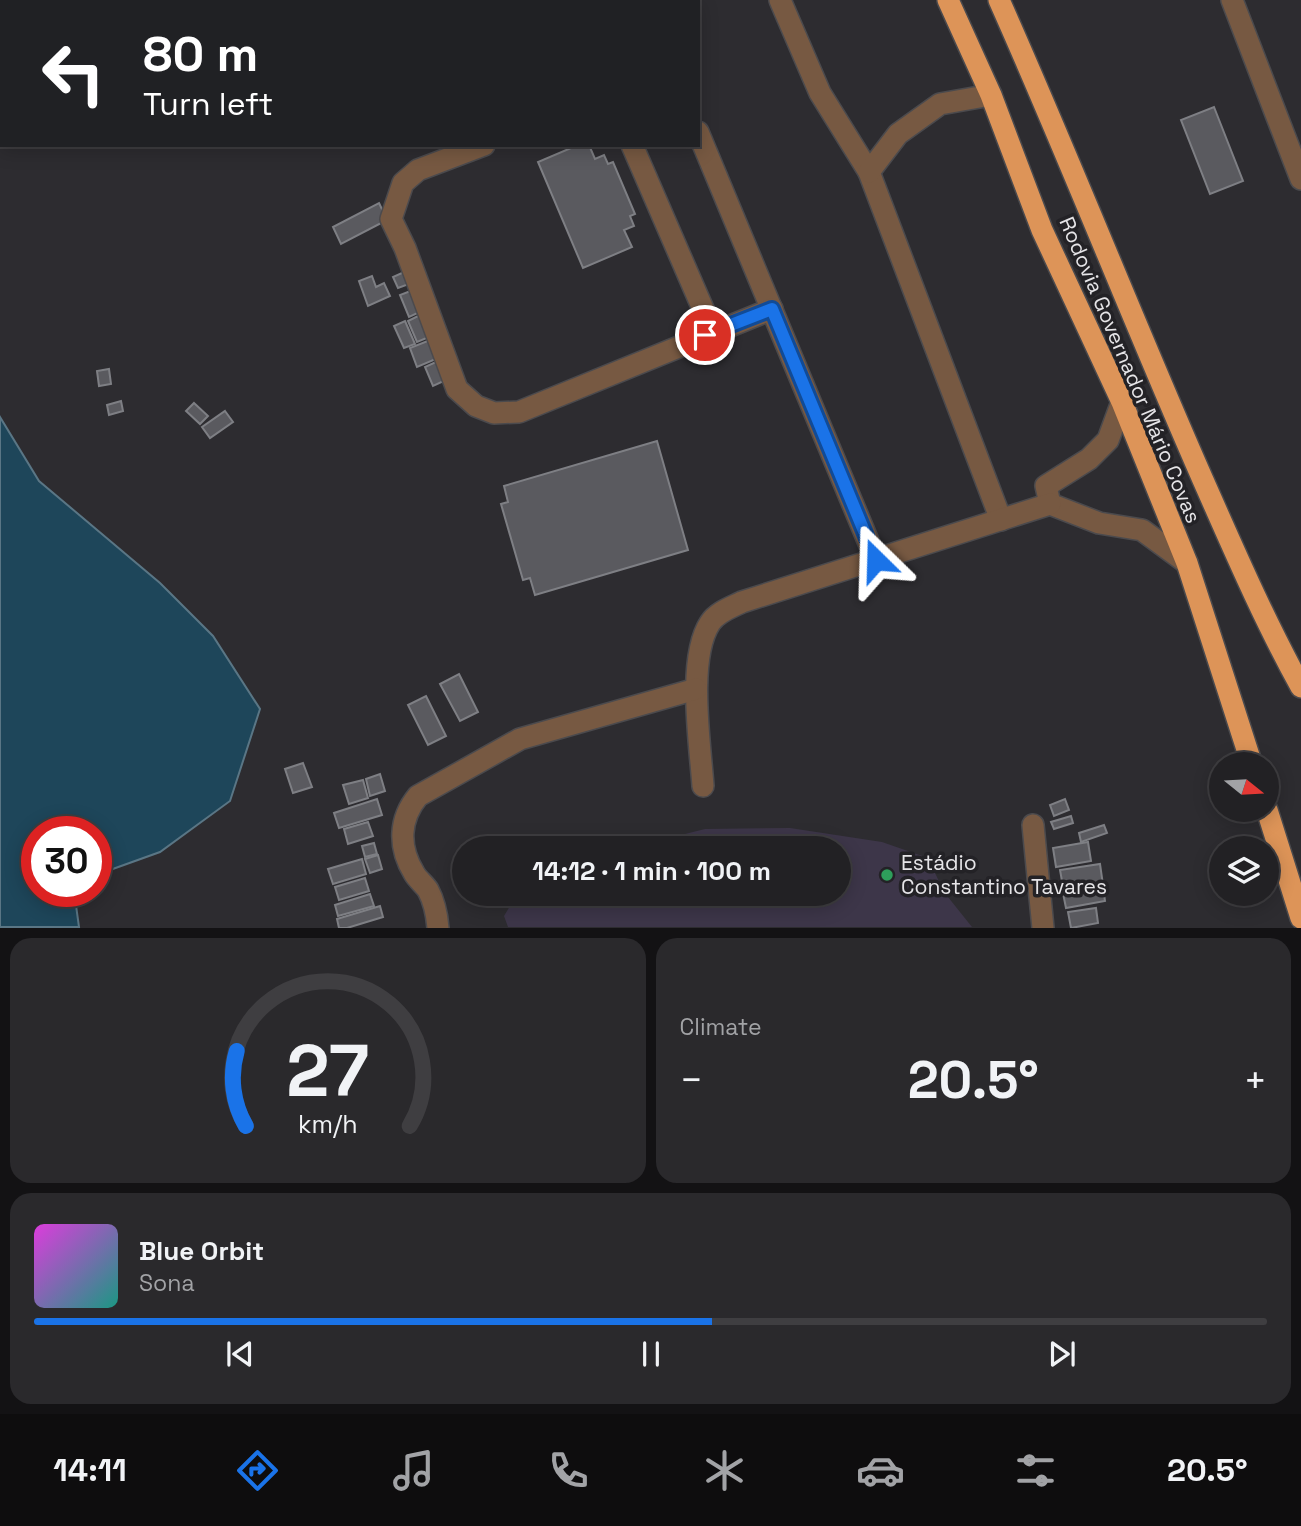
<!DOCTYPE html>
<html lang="en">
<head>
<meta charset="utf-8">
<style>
	:root { --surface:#222124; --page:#2a292c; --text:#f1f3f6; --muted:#a2a3a6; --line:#3f3e41; --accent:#1a73e8 }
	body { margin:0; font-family:"Space Grotesk",sans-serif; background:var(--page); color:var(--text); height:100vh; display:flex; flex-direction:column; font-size:26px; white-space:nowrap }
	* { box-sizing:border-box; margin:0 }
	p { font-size:23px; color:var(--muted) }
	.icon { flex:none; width:38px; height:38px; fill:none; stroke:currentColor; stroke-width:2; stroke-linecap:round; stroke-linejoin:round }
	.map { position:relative; height:928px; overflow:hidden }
	.side { display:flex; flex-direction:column; gap:10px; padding:10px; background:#131214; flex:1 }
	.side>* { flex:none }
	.top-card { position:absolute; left:0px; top:0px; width:700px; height:147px; box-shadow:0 4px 18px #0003,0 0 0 2px var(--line); background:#202124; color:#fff; overflow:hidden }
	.needle { width:46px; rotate:108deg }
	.controls { position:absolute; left:1209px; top:752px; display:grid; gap:14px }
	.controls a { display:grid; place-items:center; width:70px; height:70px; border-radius:50%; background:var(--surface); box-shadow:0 4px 18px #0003,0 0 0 2px var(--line); font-size:35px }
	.speed { position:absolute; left:21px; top:816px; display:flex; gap:14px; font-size:35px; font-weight:700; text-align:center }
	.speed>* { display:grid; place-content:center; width:91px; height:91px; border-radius:50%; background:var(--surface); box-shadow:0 4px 18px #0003,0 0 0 2px var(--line); line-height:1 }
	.speed .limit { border:10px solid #d22; background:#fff; color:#111 }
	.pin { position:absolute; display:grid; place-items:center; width:60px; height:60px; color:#fff; margin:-30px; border:4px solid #fff; border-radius:50%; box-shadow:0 2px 7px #0007 }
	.me { position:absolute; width:77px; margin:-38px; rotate:338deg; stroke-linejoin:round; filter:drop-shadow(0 0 5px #0008) }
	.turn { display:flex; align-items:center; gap:24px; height:147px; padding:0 28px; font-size:32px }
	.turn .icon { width:91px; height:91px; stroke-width:2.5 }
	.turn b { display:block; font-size:49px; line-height:60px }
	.big { font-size:52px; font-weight:600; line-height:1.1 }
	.side .tile { flex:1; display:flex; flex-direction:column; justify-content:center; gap:10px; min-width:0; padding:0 24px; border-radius:21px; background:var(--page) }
	.side .dial { align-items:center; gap:0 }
	.dial svg { height:182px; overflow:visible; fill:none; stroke:var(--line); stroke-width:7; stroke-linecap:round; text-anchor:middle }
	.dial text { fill:var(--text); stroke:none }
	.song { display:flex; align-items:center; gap:21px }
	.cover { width:84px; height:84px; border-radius:10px; background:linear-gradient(135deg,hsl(300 70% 55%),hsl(170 70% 35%)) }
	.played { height:7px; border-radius:4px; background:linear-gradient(90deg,var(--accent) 55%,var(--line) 55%) }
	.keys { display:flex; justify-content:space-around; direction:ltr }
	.heat { display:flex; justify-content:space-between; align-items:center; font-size:38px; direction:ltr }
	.side .tiles { flex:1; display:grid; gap:10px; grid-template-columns:1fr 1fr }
	.tile:last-child { grid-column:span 2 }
	.trip { position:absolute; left:452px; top:836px; width:399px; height:70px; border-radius:35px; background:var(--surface); box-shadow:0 4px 18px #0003,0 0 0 2px var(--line); font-weight:600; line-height:70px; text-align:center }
	.menu { display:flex; height:112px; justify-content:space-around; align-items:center; background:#0e0d0e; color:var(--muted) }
	.menu .icon { width:49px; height:49px }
	.menu .current { color:var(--accent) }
	.menu b { font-size:32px; color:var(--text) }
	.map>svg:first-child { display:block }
</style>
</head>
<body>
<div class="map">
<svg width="1301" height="928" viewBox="0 0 1301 928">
	<rect width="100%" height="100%" fill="#2d2c30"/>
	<polygon fill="#3d3649" points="790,828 882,842 928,858 944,892 972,927 508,927 504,916 513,901 523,894 838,894 838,849 625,849 705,829"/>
	<polygon fill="#1e465a" stroke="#5a7685" stroke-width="2" points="0,417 39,481 160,583 213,636 260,709 230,801 160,852 96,875 96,831 37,831 37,891 74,891 79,927 0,927"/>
	<g fill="#5a5a5f" stroke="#7e7f84" stroke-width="2">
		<polygon points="1214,107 1243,181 1210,194 1181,120"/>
		<polygon points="578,145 589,145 595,159 604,155 608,164 613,162 635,214 630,216 634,226 624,230 632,247 583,268 538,162"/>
		<polygon points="379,203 387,220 341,244 333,227"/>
		<polygon points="404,272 409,284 398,288 393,277"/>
		<polygon points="372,276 376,287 384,283 390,296 368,306 359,281"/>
		<polygon points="413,290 422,311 409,317 400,295"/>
		<polygon points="424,313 434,335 417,342 408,321"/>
		<polygon points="405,321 415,344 404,348 394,326"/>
		<polygon points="435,338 443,356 417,367 410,348"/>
		<polygon points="438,361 446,380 433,386 425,367"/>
		<polygon points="109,369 111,384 99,386 97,371"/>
		<polygon points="121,401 123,411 109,415 107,405"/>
		<polygon points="194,403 208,416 200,424 186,411"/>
		<polygon points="225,411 233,422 210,438 202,427"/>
		<polygon points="657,441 688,550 535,595 530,578 523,580 501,504 508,502 504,486"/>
		<polygon points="459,674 478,712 460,721 440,684"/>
		<polygon points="426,696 446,736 428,745 408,705"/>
		<polygon points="303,763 312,787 293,793 285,769"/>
		<polygon points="380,774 385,791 370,796 366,779"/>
		<polygon points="363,780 368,798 349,804 343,785"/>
		<polygon points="377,799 382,815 339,828 334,813"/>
		<polygon points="1065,799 1069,810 1054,816 1050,805"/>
		<polygon points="1071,816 1073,823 1054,829 1051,822"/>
		<polygon points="368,822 373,836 348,844 344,829"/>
		<polygon points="1104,825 1107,833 1081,842 1079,833"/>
		<polygon points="1088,842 1091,861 1056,867 1053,848"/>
		<polygon points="374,843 377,854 365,857 362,846"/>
		<polygon points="378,855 382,869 370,873 365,859"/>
		<polygon points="362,859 366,874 333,884 328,869"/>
		<polygon points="1100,864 1103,885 1064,892 1060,870"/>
		<polygon points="365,878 369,891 339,900 335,887"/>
		<polygon points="1103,887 1105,901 1066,908 1063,893"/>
		<polygon points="370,894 374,906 338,916 335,905"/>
		<polygon points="380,906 383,917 347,928 339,928 337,919"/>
		<polygon points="1096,908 1098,923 1071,928 1068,912"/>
	</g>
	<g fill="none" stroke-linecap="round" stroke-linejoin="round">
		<defs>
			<g id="minor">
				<polyline points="780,0 820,93 869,172 1001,520"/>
				<polyline points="1232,0 1301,179"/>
				<polyline points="512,2 515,0"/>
				<polyline points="698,132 876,560"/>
				<polyline points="484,145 418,170 403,183 391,219 405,248 457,389 476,406 494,413 519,412 772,309"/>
				<polyline points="632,145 713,332"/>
				<polyline points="869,172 898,134 940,104 991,95"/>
				<polyline points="1122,402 1108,440 1089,459 1046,486 1050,504 1099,523 1142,530 1187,563"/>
				<path d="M703,786C700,744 687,658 710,623C717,612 732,607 742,602L1050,504"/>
				<polyline points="1033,825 1043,928"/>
				<path d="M438,928C437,916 434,901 428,890C424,884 417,879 414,873C398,847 399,819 418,796L520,739L696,689"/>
			</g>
			<g id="highway">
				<polyline points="948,0 991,95 1042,230 1122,402 1187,563 1252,765"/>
				<path d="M999,0C1070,159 1133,321 1203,480C1234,550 1264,620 1301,687"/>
				<polyline points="1267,810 1301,918"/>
			</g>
		</defs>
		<use href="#minor" stroke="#4b4a4d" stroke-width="24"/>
		<use href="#highway" stroke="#4b4a4d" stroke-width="24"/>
		<use href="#minor" stroke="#775942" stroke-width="21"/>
		<use href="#highway" stroke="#dd9458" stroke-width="21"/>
	</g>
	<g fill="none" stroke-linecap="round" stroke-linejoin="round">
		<defs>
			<polyline id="route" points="705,335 772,309 876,560"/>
		</defs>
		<use href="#route" stroke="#114b97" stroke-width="18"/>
		<use href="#route" stroke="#1a73e8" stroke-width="12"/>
	</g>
	<circle fill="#2e9e5b" stroke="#232226" stroke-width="2.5" cx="887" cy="875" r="7"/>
	<g text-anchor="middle" stroke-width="7" stroke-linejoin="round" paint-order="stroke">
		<g font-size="21" fill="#e6e5e8" stroke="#232226">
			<text transform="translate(1130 370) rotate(67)" y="7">Rodovia Governador Mário Covas</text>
		</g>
		<g font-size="21" fill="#e6e5e8" stroke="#232226" text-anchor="start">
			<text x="901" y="870">Estádio<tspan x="901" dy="24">Constantino Tavares</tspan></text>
		</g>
	</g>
</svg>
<div class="controls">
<a><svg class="needle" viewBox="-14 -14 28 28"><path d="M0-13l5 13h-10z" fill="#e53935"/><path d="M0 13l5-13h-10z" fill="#a2a3a6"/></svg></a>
<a><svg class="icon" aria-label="layers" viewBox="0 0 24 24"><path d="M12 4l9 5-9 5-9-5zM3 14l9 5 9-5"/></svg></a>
</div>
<div class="speed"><div class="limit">30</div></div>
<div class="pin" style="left:705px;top:335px;background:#d93025"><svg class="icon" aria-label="arrive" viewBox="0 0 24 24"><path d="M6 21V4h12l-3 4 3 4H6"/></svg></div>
<svg class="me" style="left:876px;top:560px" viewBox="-20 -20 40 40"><path d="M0-17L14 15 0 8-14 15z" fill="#1a73e8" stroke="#fff" stroke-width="4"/></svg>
<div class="trip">14:12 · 1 min · 100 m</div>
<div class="top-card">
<div class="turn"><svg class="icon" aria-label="left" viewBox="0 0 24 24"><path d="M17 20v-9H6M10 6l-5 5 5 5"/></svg><div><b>80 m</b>Turn left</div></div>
</div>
</div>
<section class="side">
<div class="tiles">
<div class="tile dial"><svg viewBox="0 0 100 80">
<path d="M14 69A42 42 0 1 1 86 69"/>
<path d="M14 69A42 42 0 0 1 10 36" stroke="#1a73e8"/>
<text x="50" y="56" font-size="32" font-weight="700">27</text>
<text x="50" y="72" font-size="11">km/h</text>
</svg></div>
<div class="tile"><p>Climate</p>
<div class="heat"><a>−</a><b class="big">20.5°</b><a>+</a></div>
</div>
<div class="tile">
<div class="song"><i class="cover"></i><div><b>Blue Orbit</b><p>Sona</p></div></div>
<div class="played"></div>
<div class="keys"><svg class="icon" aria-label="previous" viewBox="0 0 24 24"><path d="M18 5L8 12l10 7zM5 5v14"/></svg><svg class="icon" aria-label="pause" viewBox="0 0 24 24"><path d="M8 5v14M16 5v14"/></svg><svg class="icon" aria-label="next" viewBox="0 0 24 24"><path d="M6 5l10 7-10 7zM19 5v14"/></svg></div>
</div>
</div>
</section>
<nav class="menu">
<b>14:11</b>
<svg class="icon current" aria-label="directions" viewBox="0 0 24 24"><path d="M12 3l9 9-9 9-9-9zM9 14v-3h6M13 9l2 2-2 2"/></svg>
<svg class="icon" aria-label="music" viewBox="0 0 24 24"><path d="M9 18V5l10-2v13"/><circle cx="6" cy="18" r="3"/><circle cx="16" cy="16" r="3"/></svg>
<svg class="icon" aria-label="phone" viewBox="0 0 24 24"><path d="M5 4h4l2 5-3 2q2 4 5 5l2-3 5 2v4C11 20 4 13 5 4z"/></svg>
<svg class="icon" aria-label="climate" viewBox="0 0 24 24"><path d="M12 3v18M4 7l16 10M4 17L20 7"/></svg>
<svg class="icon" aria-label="car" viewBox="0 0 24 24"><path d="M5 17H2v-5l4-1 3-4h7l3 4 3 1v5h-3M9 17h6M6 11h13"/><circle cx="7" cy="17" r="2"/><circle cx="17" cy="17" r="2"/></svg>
<svg class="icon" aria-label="filters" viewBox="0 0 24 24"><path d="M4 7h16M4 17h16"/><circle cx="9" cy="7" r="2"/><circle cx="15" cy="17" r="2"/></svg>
<b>20.5°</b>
</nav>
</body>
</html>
